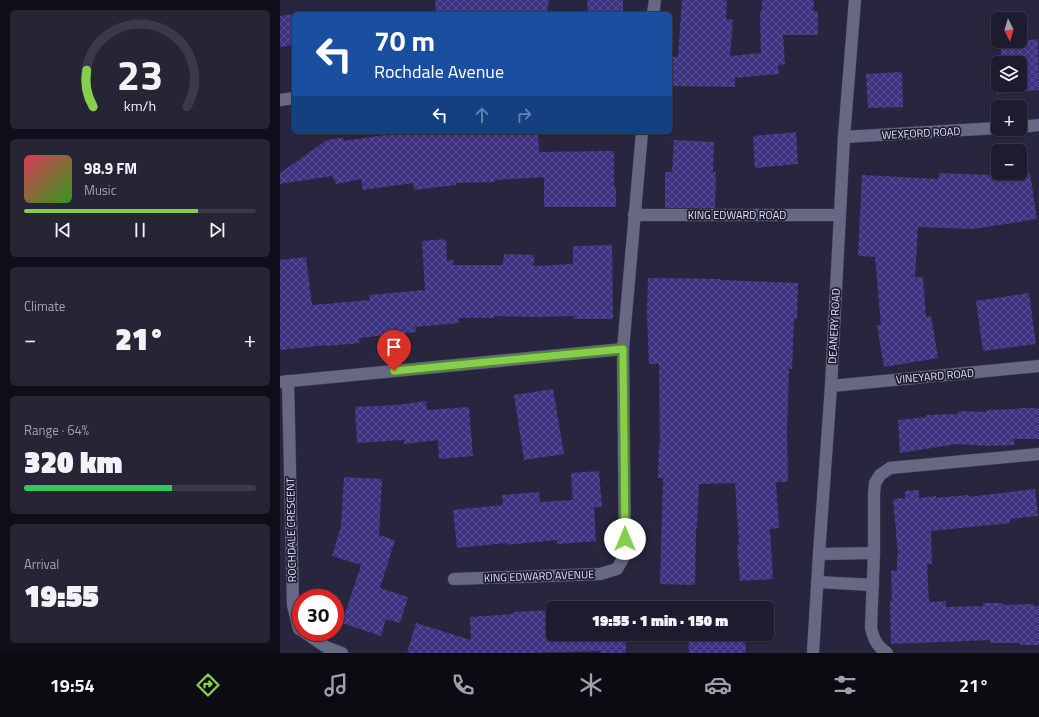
<!DOCTYPE html>
<html lang="en">
<head>
<meta charset="utf-8">
<style>
	:root { --surface:#1d1c2e; --page:#252536; --text:#f1f3f6; --muted:#a0a1aa; --line:#3b3a4a; --accent:#85cf4c }
	body { margin:0; font-family:"Titillium Web",sans-serif; background:var(--page); color:var(--text); height:100vh; display:flex; flex-direction:column; font-size:15px; white-space:nowrap }
	* { box-sizing:border-box; margin:0 }
	p { font-size:13px; color:var(--muted) }
	.icon { flex:none; width:22px; height:22px; fill:none; stroke:currentColor; stroke-width:2; stroke-linecap:round; stroke-linejoin:round }
	.map { position:relative; flex:1; overflow:hidden }
	.drawer { display:flex; flex-direction:column; gap:10px; padding:10px; background:#100f19; width:280px }
	.drawer>* { flex:none }
	.top-card { position:absolute; left:12px; top:12px; width:380px; height:122px; border-radius:6px; box-shadow:0 1px 3px #0004,0 0 0 1px var(--line); background:#1a4fa0; color:#fff; overflow:hidden }
	.needle { width:26px; rotate:175deg }
	.tools { position:absolute; left:711px; top:12px; display:grid; gap:8px }
	.tools a { display:grid; place-items:center; width:36px; height:36px; border-radius:6px; background:var(--surface); box-shadow:0 1px 3px #0004,0 0 0 1px var(--line); font-size:20px }
	.speed { position:absolute; left:12px; top:589px; display:flex; gap:8px; font-size:20px; font-weight:700; text-align:center }
	.speed>* { display:grid; place-content:center; width:52px; height:52px; border-radius:50%; background:var(--surface); box-shadow:0 1px 3px #0004,0 0 0 1px var(--line); line-height:1 }
	.speed .limit { border:6px solid #d22; background:#fff; color:#111 }
	.pin { position:absolute; display:grid; place-items:center; width:34px; height:34px; color:#fff; margin:-41px -17px; border-radius:50% 50% 50% 0; rotate:-45deg; box-shadow:0 0 4px #0007 }
	.pin .icon { rotate:45deg }
	.me { position:absolute; width:44px; margin:-22px; rotate:0deg; stroke-linejoin:round; filter:drop-shadow(0 0 3px #0008) }
	.turn { display:flex; align-items:center; gap:14px; height:84px; padding:0 16px; font-size:18px }
	.turn .icon { width:52px; height:52px; stroke-width:2.5 }
	.turn b { display:block; font-size:28px; line-height:34px }
	.lanes { display:flex; align-items:center; height:38px; padding:0 16px; background:#0003; justify-content:center; gap:20px; direction:ltr }
	.lanes .off { opacity:.35 }
	.big { font-size:30px; font-weight:800; line-height:1.1 }
	.drawer .tile { flex:1; display:flex; flex-direction:column; justify-content:center; gap:6px; min-width:0; padding:0 14px; border-radius:6px; background:var(--page) }
	.drawer .dial { align-items:center; gap:0 }
	.dial svg { height:104px; overflow:visible; fill:none; stroke:var(--line); stroke-width:7; stroke-linecap:round; text-anchor:middle }
	.dial text { fill:var(--text); stroke:none }
	.song { display:flex; align-items:center; gap:12px }
	.cover { width:48px; height:48px; border-radius:6px; background:linear-gradient(135deg,hsl(350 70% 55%),hsl(110 70% 35%)) }
	.played { height:4px; border-radius:2px; background:linear-gradient(90deg,var(--accent) 75%,var(--line) 75%) }
	.keys { display:flex; justify-content:space-around; direction:ltr }
	.heat { display:flex; justify-content:space-between; align-items:center; font-size:22px; direction:ltr }
	.charge { height:6px; border-radius:3px; background:linear-gradient(90deg,#34c759 64%,var(--line) 0) }
	.trip { position:absolute; left:266px; top:601px; width:228px; height:40px; border-radius:6px; background:var(--surface); box-shadow:0 1px 3px #0004,0 0 0 1px var(--line); font-weight:800; line-height:40px; text-align:center }
	.dock { display:flex; height:64px; justify-content:space-around; align-items:center; background:#0c0b12; color:var(--muted) }
	.dock .icon { width:28px; height:28px }
	.dock .active { color:var(--accent) }
	.dock b { font-size:18px; color:var(--text) }
	main { display:flex; flex:1; min-height:0 }
	.map>svg:first-child { display:block }
</style>
</head>
<body>
<main>
<section class="drawer">
<div class="tile dial"><svg viewBox="0 0 100 80">
<path d="M14 69A42 42 0 1 1 86 69"/>
<path d="M14 69A42 42 0 0 1 9 41" stroke="#85cf4c"/>
<text x="50" y="56" font-size="32" font-weight="700">23</text>
<text x="50" y="72" font-size="11">km/h</text>
</svg></div>
<div class="tile">
<div class="song"><i class="cover"></i><div><b>98.9 FM</b><p>Music</p></div></div>
<div class="played"></div>
<div class="keys"><svg class="icon" aria-label="previous" viewBox="0 0 24 24"><path d="M18 5L8 12l10 7zM5 5v14"/></svg><svg class="icon" aria-label="pause" viewBox="0 0 24 24"><path d="M8 5v14M16 5v14"/></svg><svg class="icon" aria-label="next" viewBox="0 0 24 24"><path d="M6 5l10 7-10 7zM19 5v14"/></svg></div>
</div>
<div class="tile"><p>Climate</p>
<div class="heat"><a>−</a><b class="big">21°</b><a>+</a></div>
</div>
<div class="tile"><p>Range · 64%</p><b class="big">320 km</b><div class="charge"></div></div>
<div class="tile"><p>Arrival</p><b class="big">19:55</b></div>
</section>
<div class="map">
<svg width="759" height="653" viewBox="0 0 759 653">
	<defs>
		<pattern id="building-cross-hatch" width="8" height="8" patternUnits="userSpaceOnUse"><rect width="8" height="8" fill="#3c3381"/><path d="M0 0l8 8M0 8l8-8" fill="none" stroke="#585093"/></pattern>
	</defs>
	<rect width="100%" height="100%" fill="#27263e"/>
	<g fill="url(#building-cross-hatch)">
		<polygon points="155,0 269,0 267,14 156,14"/>
		<polygon points="307,0 343,0 343,14 308,14"/>
		<polygon points="402,0 447,0 446,19 453,20 450,56 481,53 480,11 482,11 482,0 534,0 533,11 538,11 538,35 503,35 505,64 498,65 499,74 455,78 455,87 392,86 392,57 398,57"/>
		<polygon points="14,14 14,45 0,47 0,16"/>
		<polygon points="758,39 759,90 716,94 714,75 718,73 718,85 740,85 740,63 722,63 720,43"/>
		<polygon points="622,72 623,107 588,108 586,74"/>
		<polygon points="135,132 258,132 259,152 334,151 334,187 336,187 336,207 264,207 264,177 215,180 215,182 176,183 176,185 134,190 133,183 83,190 81,179 56,184 52,176 0,184 0,173 47,140 63,138 64,141 120,133 120,134"/>
		<polygon points="516,132 518,164 475,168 473,136"/>
		<polygon points="394,140 434,142 433,172 436,172 435,208 385,208 385,172 392,172"/>
		<polygon points="659,173 707,175 721,173 750,173 757,219 693,229 638,227 635,277 643,277 646,317 651,316 658,358 604,367 597,325 601,325 595,257 578,256 582,175 658,179"/>
		<polygon points="166,239 167,261 173,260 174,265 223,265 224,254 254,255 254,266 293,264 293,246 332,245 333,319 294,319 294,316 252,317 214,316 214,318 178,318 179,323 135,327 136,332 79,338 80,343 47,346 47,345 0,350 0,260 26,257 32,305 90,300 89,295 145,290 142,241"/>
		<polygon points="368,278 440,279 440,280 518,283 517,319 514,319 512,369 509,369 507,430 508,482 496,482 499,528 490,529 493,579 460,581 457,545 459,544 455,483 419,484 417,528 416,528 415,585 380,584 383,478 378,478 379,445 380,445 379,364 369,364 367,314"/>
		<polygon points="749,293 756,344 703,351 696,301"/>
		<polygon points="273,389 284,454 244,460 234,395"/>
		<polygon points="146,401 147,410 189,407 193,456 159,459 158,440 124,444 124,440 77,443 75,407 117,405"/>
		<polygon points="737,408 759,408 759,439 734,439 734,445 707,446 677,444 620,453 618,420 647,417 647,415 678,414 678,411 707,412 707,410 737,409"/>
		<polygon points="319,471 322,507 314,507 316,541 277,544 277,540 226,545 226,543 177,548 173,510 223,505 222,495 259,492 260,502 293,500 291,473"/>
		<polygon points="64,477 102,479 99,535 115,540 100,588 128,597 120,623 106,619 101,636 62,623 81,565 52,556 61,526"/>
		<polygon points="755,489 758,516 730,519 730,523 651,531 652,564 647,564 649,602 666,601 666,607 703,606 703,603 723,603 723,605 754,604 754,606 759,606 759,645 740,645 740,643 710,643 710,640 611,644 610,601 612,601 611,571 617,570 617,554 618,554 613,499 625,498 625,491 639,490 639,498 656,496 656,498 688,495 689,497"/>
		<rect x="276" y="606" width="32" height="2"/>
		<polygon points="273,610 273,634 346,634 346,653 320,653 320,651 249,653 127,653 136,623 191,640 190,617 233,614 233,612"/>
		<polygon points="408,634 465,634 466,653 409,653"/>
	</g>
	<g fill="none" stroke-linecap="round" stroke-linejoin="round">
		<defs>
			<g id="minor">
				<polyline points="373,14 375,0"/>
				<polyline points="0,100 14,98"/>
				<polyline points="740,127 759,125"/>
				<polyline points="564,137 718,128"/>
				<polyline points="354,215 559,215"/>
				<polyline points="8,381 13,605 19,629 21,630"/>
				<polyline points="0,382 343,349"/>
				<polyline points="551,386 759,366"/>
				<polyline points="539,554 594,553"/>
				<polyline points="174,579 320,574 337,569 345,555 343,349 362,132"/>
				<polyline points="537,582 593,585"/>
				<polyline points="24,632 46,647 62,653"/>
				<polyline points="533,653 539,554 551,386 564,137 575,0"/>
				<path d="M607,653C597,646 593,639 591,627L594,553V494L595,483L600,475L610,468L759,454"/>
			</g>
		</defs>
		<use href="#minor" stroke="#424155" stroke-width="13"/>
		<use href="#minor" stroke="#676883" stroke-width="12"/>
	</g>
	<g fill="none" stroke-linecap="round" stroke-linejoin="round">
		<defs>
			<polyline id="route" points="114,371 343,349 345,539"/>
		</defs>
		<use href="#route" stroke="#568731" stroke-width="10"/>
		<use href="#route" stroke="#85cf4c" stroke-width="7"/>
	</g>
	<g text-anchor="middle" stroke-width="3.5" stroke-linejoin="round" paint-order="stroke">
		<g font-size="11" fill="#e0e0f0" stroke="#1d1d33">
			<text transform="translate(641 133) rotate(-3)" y="4">WEXFORD ROAD</text>
			<text x="457" y="219">KING EDWARD ROAD</text>
			<text transform="translate(554 326) rotate(-87)" y="4">DEANERY ROAD</text>
			<text transform="translate(655 376) rotate(-5)" y="4">VINEYARD ROAD</text>
			<text transform="translate(11 530) rotate(-91)" y="4">ROCHDALE CRESCENT</text>
			<text transform="translate(259 576) rotate(-2)" y="4">KING EDWARD AVENUE</text>
		</g>
	</g>
</svg>
<div class="tools">
<a><svg class="needle" viewBox="-14 -14 28 28"><path d="M0-13l5 13h-10z" fill="#e53935"/><path d="M0 13l5-13h-10z" fill="#a0a1aa"/></svg></a>
<a><svg class="icon" aria-label="layers" viewBox="0 0 24 24"><path d="M12 4l9 5-9 5-9-5zM3 14l9 5 9-5"/></svg></a>
<a>+</a>
<a>−</a>
</div>
<div class="speed"><div class="limit">30</div></div>
<div class="pin" style="left:114px;top:371px;background:#d93025"><svg class="icon" aria-label="arrive" viewBox="0 0 24 24"><path d="M6 21V4h12l-3 4 3 4H6"/></svg></div>
<svg class="me" style="left:345px;top:539px" viewBox="-20 -20 40 40"><circle r="19" fill="#fff"/><path d="M0-13L10 11 0 6-10 11z" fill="#85cf4c"/></svg>
<div class="trip">19:55 · 1 min · 150 m</div>
<div class="top-card">
<div class="turn"><svg class="icon" aria-label="left" viewBox="0 0 24 24"><path d="M17 20v-9H6M10 6l-5 5 5 5"/></svg><div><b>70 m</b>Rochdale Avenue</div></div>
<div class="lanes"><svg class="icon" aria-label="left" viewBox="0 0 24 24"><path d="M17 20v-9H6M10 6l-5 5 5 5"/></svg><svg class="icon off" aria-label="ahead" viewBox="0 0 24 24"><path d="M12 20V5M6 11l6-6 6 6"/></svg><svg class="icon off" aria-label="right" viewBox="0 0 24 24"><path d="M7 20v-9h11M14 6l5 5-5 5"/></svg></div>
</div>
</div>
</main>
<nav class="dock">
<b>19:54</b>
<svg class="icon active" aria-label="directions" viewBox="0 0 24 24"><path d="M12 3l9 9-9 9-9-9zM9 14v-3h6M13 9l2 2-2 2"/></svg>
<svg class="icon" aria-label="music" viewBox="0 0 24 24"><path d="M9 18V5l10-2v13"/><circle cx="6" cy="18" r="3"/><circle cx="16" cy="16" r="3"/></svg>
<svg class="icon" aria-label="phone" viewBox="0 0 24 24"><path d="M5 4h4l2 5-3 2q2 4 5 5l2-3 5 2v4C11 20 4 13 5 4z"/></svg>
<svg class="icon" aria-label="climate" viewBox="0 0 24 24"><path d="M12 3v18M4 7l16 10M4 17L20 7"/></svg>
<svg class="icon" aria-label="car" viewBox="0 0 24 24"><path d="M5 17H2v-5l4-1 3-4h7l3 4 3 1v5h-3M9 17h6M6 11h13"/><circle cx="7" cy="17" r="2"/><circle cx="17" cy="17" r="2"/></svg>
<svg class="icon" aria-label="filters" viewBox="0 0 24 24"><path d="M4 7h16M4 17h16"/><circle cx="9" cy="7" r="2"/><circle cx="15" cy="17" r="2"/></svg>
<b>21°</b>
</nav>
</body>
</html>
